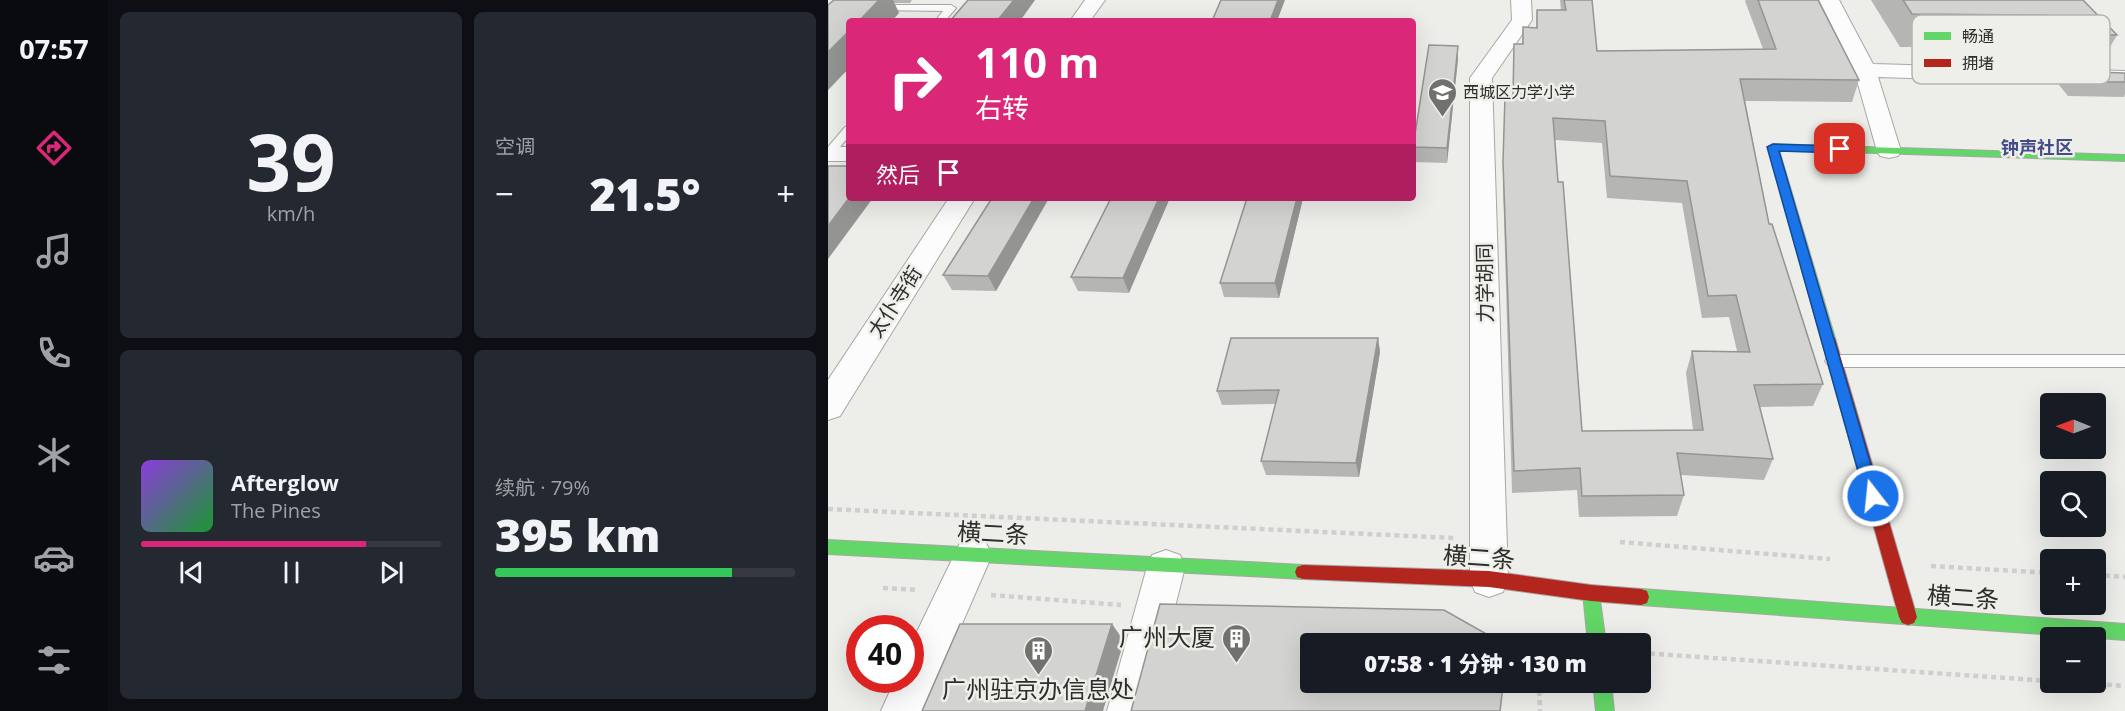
<!DOCTYPE html>
<html lang="zh">
<head>
<meta charset="utf-8">
<style>
	:root { --surface:#171b24; --page:#242831; --text:#f1f3f6; --muted:#9ea1a6; --line:#363941; --accent:#db2777 }
	body { margin:0; font-family:"Open Sans","Noto Sans SC",sans-serif; background:var(--page); color:var(--text); height:100vh; display:flex; flex-direction:column; font-size:22px; white-space:nowrap }
	* { box-sizing:border-box; margin:0 }
	p { font-size:20px; color:var(--muted) }
	.icon { flex:none; width:33px; height:33px; fill:none; stroke:currentColor; stroke-width:2; stroke-linecap:round; stroke-linejoin:round }
	.map { position:relative; flex:1; overflow:hidden }
	.panel { display:flex; flex-direction:column; gap:12px; padding:12px; background:#0d0f14; width:720px }
	.panel>* { flex:none }
	.top-card { position:absolute; left:18px; top:18px; width:570px; height:183px; border-radius:6px; box-shadow:0 6px 24px #0002; background:#db2777; color:#fff; overflow:hidden }
	.needle { width:39px; rotate:271deg }
	.tools { position:absolute; left:1212px; top:393px; display:grid; gap:12px }
	.tools a { display:grid; place-items:center; width:66px; height:66px; border-radius:6px; background:var(--surface); box-shadow:0 6px 24px #0002; font-size:30px }
	.speed { position:absolute; left:18px; top:615px; display:flex; gap:12px; font-size:30px; font-weight:700; text-align:center }
	.speed>* { display:grid; place-content:center; width:78px; height:78px; border-radius:50%; background:var(--surface); box-shadow:0 6px 24px #0002; line-height:1 }
	.speed .limit { border:9px solid #d22; background:#fff; color:#111 }
	.pin { position:absolute; display:grid; place-items:center; width:51px; height:51px; color:#fff; margin:-26px; border-radius:12px; box-shadow:0 3px 9px #0006 }
	.me { position:absolute; width:66px; margin:-33px; rotate:344deg; stroke-linejoin:round; filter:drop-shadow(0 0 4px #0008) }
	.turn { display:flex; align-items:center; gap:21px; height:126px; padding:0 30px; font-size:27px }
	.turn .icon { width:78px; height:78px; stroke-width:2.5 }
	.turn b { display:block; font-size:42px; line-height:51px }
	.then { display:flex; align-items:center; height:57px; padding:0 30px; background:#0003; gap:12px; font-size:22px }
	.big { font-size:45px; font-weight:800; line-height:1.1 }
	.panel .widget { flex:1; display:flex; flex-direction:column; justify-content:center; gap:9px; min-width:0; padding:0 21px; border-radius:9px; background:var(--page) }
	.panel .dial { align-items:center; gap:0 }
	.dial b { font-size:78px; line-height:1 }
	.song { display:flex; align-items:center; gap:18px }
	.cover { width:72px; height:72px; border-radius:9px; background:linear-gradient(135deg,hsl(270 70% 55%),hsl(130 70% 35%)) }
	.played { height:6px; border-radius:3px; background:linear-gradient(90deg,var(--accent) 75%,var(--line) 75%) }
	.keys { display:flex; justify-content:space-around; direction:ltr }
	.heat { display:flex; justify-content:space-between; align-items:center; font-size:33px; direction:ltr }
	.charge { height:9px; border-radius:4px; background:linear-gradient(90deg,#34c759 79%,var(--line) 0) }
	.panel .tiles { flex:1; display:grid; gap:12px; grid-template-columns:repeat(2,1fr) }
	.trip { position:absolute; left:472px; top:633px; width:351px; height:60px; border-radius:6px; background:var(--surface); box-shadow:0 6px 24px #0002; font-weight:800; line-height:60px; text-align:center }
	main { display:flex; flex:1; min-height:0 }
	.dock { display:flex; flex-direction:column; width:108px; justify-content:space-around; align-items:center; background:#090b0e; color:var(--muted) }
	.dock .icon { width:42px; height:42px }
	.dock .current { color:var(--accent) }
	.dock b { font-size:27px; color:var(--text) }
	.map>svg:first-child { display:block }
</style>
</head>
<body>
<main>
<nav class="dock">
<b>07:57</b>
<svg class="icon current" aria-label="directions" viewBox="0 0 24 24"><path d="M12 3l9 9-9 9-9-9zM9 14v-3h6M13 9l2 2-2 2"/></svg>
<svg class="icon" aria-label="music" viewBox="0 0 24 24"><path d="M9 18V5l10-2v13"/><circle cx="6" cy="18" r="3"/><circle cx="16" cy="16" r="3"/></svg>
<svg class="icon" aria-label="phone" viewBox="0 0 24 24"><path d="M5 4h4l2 5-3 2q2 4 5 5l2-3 5 2v4C11 20 4 13 5 4z"/></svg>
<svg class="icon" aria-label="climate" viewBox="0 0 24 24"><path d="M12 3v18M4 7l16 10M4 17L20 7"/></svg>
<svg class="icon" aria-label="car" viewBox="0 0 24 24"><path d="M5 17H2v-5l4-1 3-4h7l3 4 3 1v5h-3M9 17h6M6 11h13"/><circle cx="7" cy="17" r="2"/><circle cx="17" cy="17" r="2"/></svg>
<svg class="icon" aria-label="filters" viewBox="0 0 24 24"><path d="M4 7h16M4 17h16"/><circle cx="9" cy="7" r="2"/><circle cx="15" cy="17" r="2"/></svg>
</nav>
<section class="panel">
<div class="tiles">
<div class="widget dial"><b>39</b><p>km/h</p></div>
<div class="widget"><p>空调</p>
<div class="heat"><a>−</a><b class="big">21.5°</b><a>+</a></div>
</div>
<div class="widget">
<div class="song"><i class="cover"></i><div><b>Afterglow</b><p>The Pines</p></div></div>
<div class="played"></div>
<div class="keys"><svg class="icon" aria-label="previous" viewBox="0 0 24 24"><path d="M18 5L8 12l10 7zM5 5v14"/></svg><svg class="icon" aria-label="pause" viewBox="0 0 24 24"><path d="M8 5v14M16 5v14"/></svg><svg class="icon" aria-label="next" viewBox="0 0 24 24"><path d="M6 5l10 7-10 7zM19 5v14"/></svg></div>
</div>
<div class="widget"><p>续航 · 79%</p><b class="big">395 km</b><div class="charge"></div></div>
</div>
</section>
<div class="map">
<svg width="1297" height="711" viewBox="0 0 1297 711">
	<rect width="100%" height="100%" fill="#edeeea"/>
	<g fill="none" stroke-linecap="round" stroke-linejoin="round">
		<defs>
			<g id="lane">
				<polygon points="50,5 123,5 128,8 117,21 107,21 115,11 47,10 47,6"/>
				<polygon points="21,126 21,136 4,157 0,158 0,147 17,127"/>
				<polygon points="1005,355 1297,355 1297,367 1005,367 1000,365 997,361 1000,357"/>
			</g>
			<g id="street">
				<polygon points="257,0 277,0 262,21 242,21"/>
				<polygon points="683,0 703,0 704,20 664,78 680,579 675,592 661,597 647,592 642,579 642,78 684,20"/>
				<polygon points="991,0 1011,0 1045,64 1297,71 1297,85 1050,77 1073,151 1070,156 1061,158 1052,156 1049,151 1026,70"/>
				<rect x="0" y="147" width="21" height="14"/>
				<polygon points="121,198 147,198 12,416 0,420 0,380"/>
				<polygon points="145,538 158,543 164,555 96,711 53,711 67,680 82,680 82,646 132,543"/>
				<polygon points="338,550 352,555 357,567 321,711 279,711 319,567 324,555"/>
			</g>
			<g id="fast">
				<polygon points="945,144 1297,155 1297,161 951,150 1007,338 1000,343 993,338 940,147"/>
				<polygon points="0,540 475,565 481,567 483,572 481,577 475,579 0,554"/>
				<polygon points="763,585 769,588 771,593 778,644 760,644 755,593 757,588"/>
				<polygon points="813,589 1297,624 1297,640 813,605 807,603 805,597 807,591"/>
				<polygon points="765,682 783,682 786,711 768,711"/>
			</g>
			<g id="jam">
				<polygon points="1000,333 1007,338 1089,617 1086,623 1080,625 1074,623 1071,617 993,338"/>
				<polygon points="475,565 661,571 763,585 813,589 819,591 821,597 819,603 813,605 763,601 661,587 475,579 469,577 467,572 469,567"/>
			</g>
		</defs>
		<use href="#lane" stroke="#a7a7a5" stroke-width="2"/>
		<use href="#street" stroke="#a7a7a5" stroke-width="2"/>
		<use href="#fast" stroke="#a7a7a5" stroke-width="2"/>
		<use href="#jam" stroke="#a7a7a5" stroke-width="2"/>
		<g stroke="#cfcfcf" stroke-width="4.5" stroke-dasharray="5 4" stroke-linecap="butt">
			<polyline points="0,509 626,538"/>
			<polyline points="792,542 1002,559"/>
			<polyline points="1103,566 1222,573"/>
			<polyline points="1268,575 1297,577"/>
			<polyline points="55,588 90,590"/>
			<polyline points="163,595 293,605"/>
			<polyline points="659,635 690,644"/>
			<polyline points="813,653 1222,681"/>
			<polyline points="711,682 712,711"/>
			<polyline points="1243,682 1297,686"/>
		</g>
		<use href="#lane" fill="#fcfcfc" fill-rule="evenodd"/>
		<use href="#street" fill="#fcfcfc" fill-rule="evenodd"/>
		<use href="#fast" fill="#63d668" fill-rule="evenodd"/>
		<use href="#jam" fill="#b3261e" fill-rule="evenodd"/>
	</g>
	<g fill="#b5b6b4" fill-rule="evenodd">
		<polygon points="6,0 84,0 82,3 66,3 71,13 21,21 21,68 0,90"/>
		<path d="M732,0H764L769,51L935,49L917,1L918,0H930L1031,80L1024,102L917,101L941,224L995,384L985,406L932,407L945,459L936,480L853,475L856,495L849,516L751,517L749,490L684,493L675,185L677,96H685L686,44H694L695,27L708,28L709,10H733ZM727,140L774,143L779,198L854,203L874,318L901,317L909,351H864L858,373L865,430L754,431L730,182Z"/>
		<polygon points="1043,0 1255,0 1289,35 1270,68 1217,67 1201,47 1072,47"/>
		<polygon points="630,59 619,163 586,162 585,147"/>
		<polygon points="1239,71 1297,74 1297,94 1296,97 1240,96 1231,85"/>
		<polygon points="164,198 221,198 168,291 124,290 115,275"/>
		<polygon points="283,198 301,293 250,291 243,277"/>
		<polygon points="475,198 451,298 396,297 392,283"/>
		<polygon points="550,338 552,352 531,477 438,475 433,461 448,404 394,405 389,391"/>
	</g>
	<g fill="#949492">
		<polygon points="51,0 65,0 71,13 64,21 31,21"/>
		<polygon points="186,0 207,0 192,21 169,21"/>
		<polygon points="450,0 457,0 449,21 442,21"/>
		<polygon points="21,31 21,68 0,90 0,52"/>
		<polygon points="630,46 630,59 619,163 619,148"/>
		<polygon points="21,198 45,198 0,259 0,226"/>
		<polygon points="206,198 221,198 168,291 160,276"/>
		<polygon points="331,198 342,198 301,293 295,278"/>
		<polygon points="469,198 475,198 451,298 447,283"/>
		<polygon points="550,338 552,352 531,477 528,463"/>
		<polygon points="284,624 296,641 275,711 257,711"/>
	</g>
	<g fill="#d3d4d1" stroke="#949492" stroke-width="1.5" fill-rule="evenodd">
		<polygon points="6,0 51,0 31,21 21,21 21,31 0,52 0,5"/>
		<polygon points="140,0 186,0 169,21 122,21"/>
		<polygon points="393,0 450,0 442,21 384,21"/>
		<path d="M736,0H764L769,51L948,49L930,0H990L1031,80L912,79L941,224H944L995,384L926,385L945,459L849,453L856,495L754,496L752,468L686,471L675,162L677,96H685L686,44H695V27L709,28V10H738ZM725,118L777,121L782,176L859,181L880,296L908,295L922,352L864,351L875,430L754,431L735,182H730Z"/>
		<polygon points="1075,0 1255,0 1289,35 1234,34 1218,15 1084,14"/>
		<polygon points="601,45 630,46 619,148 585,147"/>
		<polygon points="1239,71 1296,73 1297,74 1297,82 1248,82"/>
		<polygon points="0,166 21,166 21,198 0,226"/>
		<polygon points="164,198 206,198 160,276 115,275"/>
		<polygon points="283,198 331,198 295,278 243,277"/>
		<polygon points="419,198 469,198 447,283 392,283"/>
		<polygon points="403,338 550,338 528,463 433,461 451,390 389,391"/>
		<polygon points="332,604 616,610 662,636 664,644 483,644 483,682 675,682 675,685 672,711 303,711"/>
		<polygon points="132,624 284,624 257,711 94,711"/>
	</g>
	<polygon fill="#1a73e8" stroke="#114b97" stroke-width="1.5" points="945,144 1012,146 1018,149 1012,153 951,151 1052,496 1050,501 1045,503 1039,501 1037,496 939,147"/>
	<defs>
		<symbol id="school-pin" viewBox="-11 -11 22 30"><path d="M0 17L-7.5 6A9.5 9.5 0 1 1 7.5 6Z" fill="#71716e" stroke="#eeefe9"/><path d="M0-5L7-2L0 1L-7-2ZM-4 1L0 2.5L4 1V4Q0 6-4 4Z" fill="#fff"/></symbol>
		<symbol id="building-pin" viewBox="-11 -11 22 30"><path d="M0 17L-7.5 6A9.5 9.5 0 1 1 7.5 6Z" fill="#71716e" stroke="#eeefe9"/><path d="M-4-6H4V6H1V3H-1V6H-4ZM-2.5-4.3h1.7v1.8h-1.7ZM.8-4.3h1.7v1.8H.8ZM-2.5-1h1.7V.8h-1.7ZM.8-1h1.7V.8H.8Z" fill="#fff"/></symbol>
	</defs>
	<g fill-rule="evenodd">
		<use href="#school-pin" x="598" y="76" width="33" height="45"/>
		<use href="#building-pin" x="392" y="622" width="33" height="45"/>
		<use href="#building-pin" x="194" y="634" width="33" height="45"/>
	</g>
	<g text-anchor="middle" stroke-width="5" stroke-linejoin="round" paint-order="stroke">
		<g font-size="16" fill="#2e2e2c" stroke="#eeefe9" text-anchor="start">
			<text x="635" y="98">西城区力学小学</text>
		</g>
		<g font-size="18" font-weight="bold" fill="#454c89" stroke="#eeefe9">
			<text x="1209" y="154">钟声社区</text>
		</g>
		<g font-size="20" fill="#2e2e2c" stroke="#eeefe9">
			<text transform="translate(657 283) rotate(-91)" y="7">力学胡同</text>
			<text transform="translate(67 302) rotate(-57)" y="7">太仆寺街</text>
		</g>
		<g font-size="24" fill="#2e2e2c" stroke="#eeefe9">
			<text transform="translate(165 534) rotate(3)" y="8">横二条</text>
			<text transform="translate(651 558) rotate(4)" y="8">横二条</text>
			<text transform="translate(1135 598) rotate(4)" y="8">横二条</text>
		</g>
		<g font-size="24" fill="#2e2e2c" stroke="#eeefe9" text-anchor="end">
			<text x="387" y="646">广州大厦</text>
			<text x="210" y="698" text-anchor="middle">广州驻京办信息处</text>
		</g>
	</g>
	<rect x="1084" y="15" width="198" height="69" rx="9" fill="#eeefe9" stroke="#b4b5b0" stroke-width="1.5"/>
	<rect x="1096" y="32" width="27" height="8" fill="#63d668"/>
	<rect x="1096" y="59" width="27" height="8" fill="#b3261e"/>
	<g font-size="16" fill="#2e2e2c">
		<text x="1134" y="42">畅通</text>
		<text x="1134" y="69">拥堵</text>
	</g>
</svg>
<div class="tools">
<a><svg class="needle" viewBox="-14 -14 28 28"><path d="M0-13l5 13h-10z" fill="#e53935"/><path d="M0 13l5-13h-10z" fill="#9ea1a6"/></svg></a>
<a><svg class="icon" aria-label="search" viewBox="0 0 24 24"><circle cx="10" cy="10" r="6"/><path d="M15 15l6 6"/></svg></a>
<a>+</a>
<a>−</a>
</div>
<div class="speed"><div class="limit">40</div></div>
<div class="pin" style="left:1012px;top:149px;background:#d93025"><svg class="icon" aria-label="arrive" viewBox="0 0 24 24"><path d="M6 21V4h12l-3 4 3 4H6"/></svg></div>
<svg class="me" style="left:1045px;top:496px" viewBox="-20 -20 40 40"><circle r="17" fill="#1a73e8" stroke="#fff" stroke-width="3"/><path d="M0-11L8 9 0 5-8 9z" fill="#fff"/></svg>
<div class="trip">07:58 · 1 分钟 · 130 m</div>
<div class="top-card">
<div class="turn"><svg class="icon" aria-label="right" viewBox="0 0 24 24"><path d="M7 20v-9h11M14 6l5 5-5 5"/></svg><div><b>110 m</b>右转</div></div>
<div class="then">然后<svg class="icon" aria-label="arrive" viewBox="0 0 24 24"><path d="M6 21V4h12l-3 4 3 4H6"/></svg></div>
</div>
</div>
</main>
</body>
</html>
